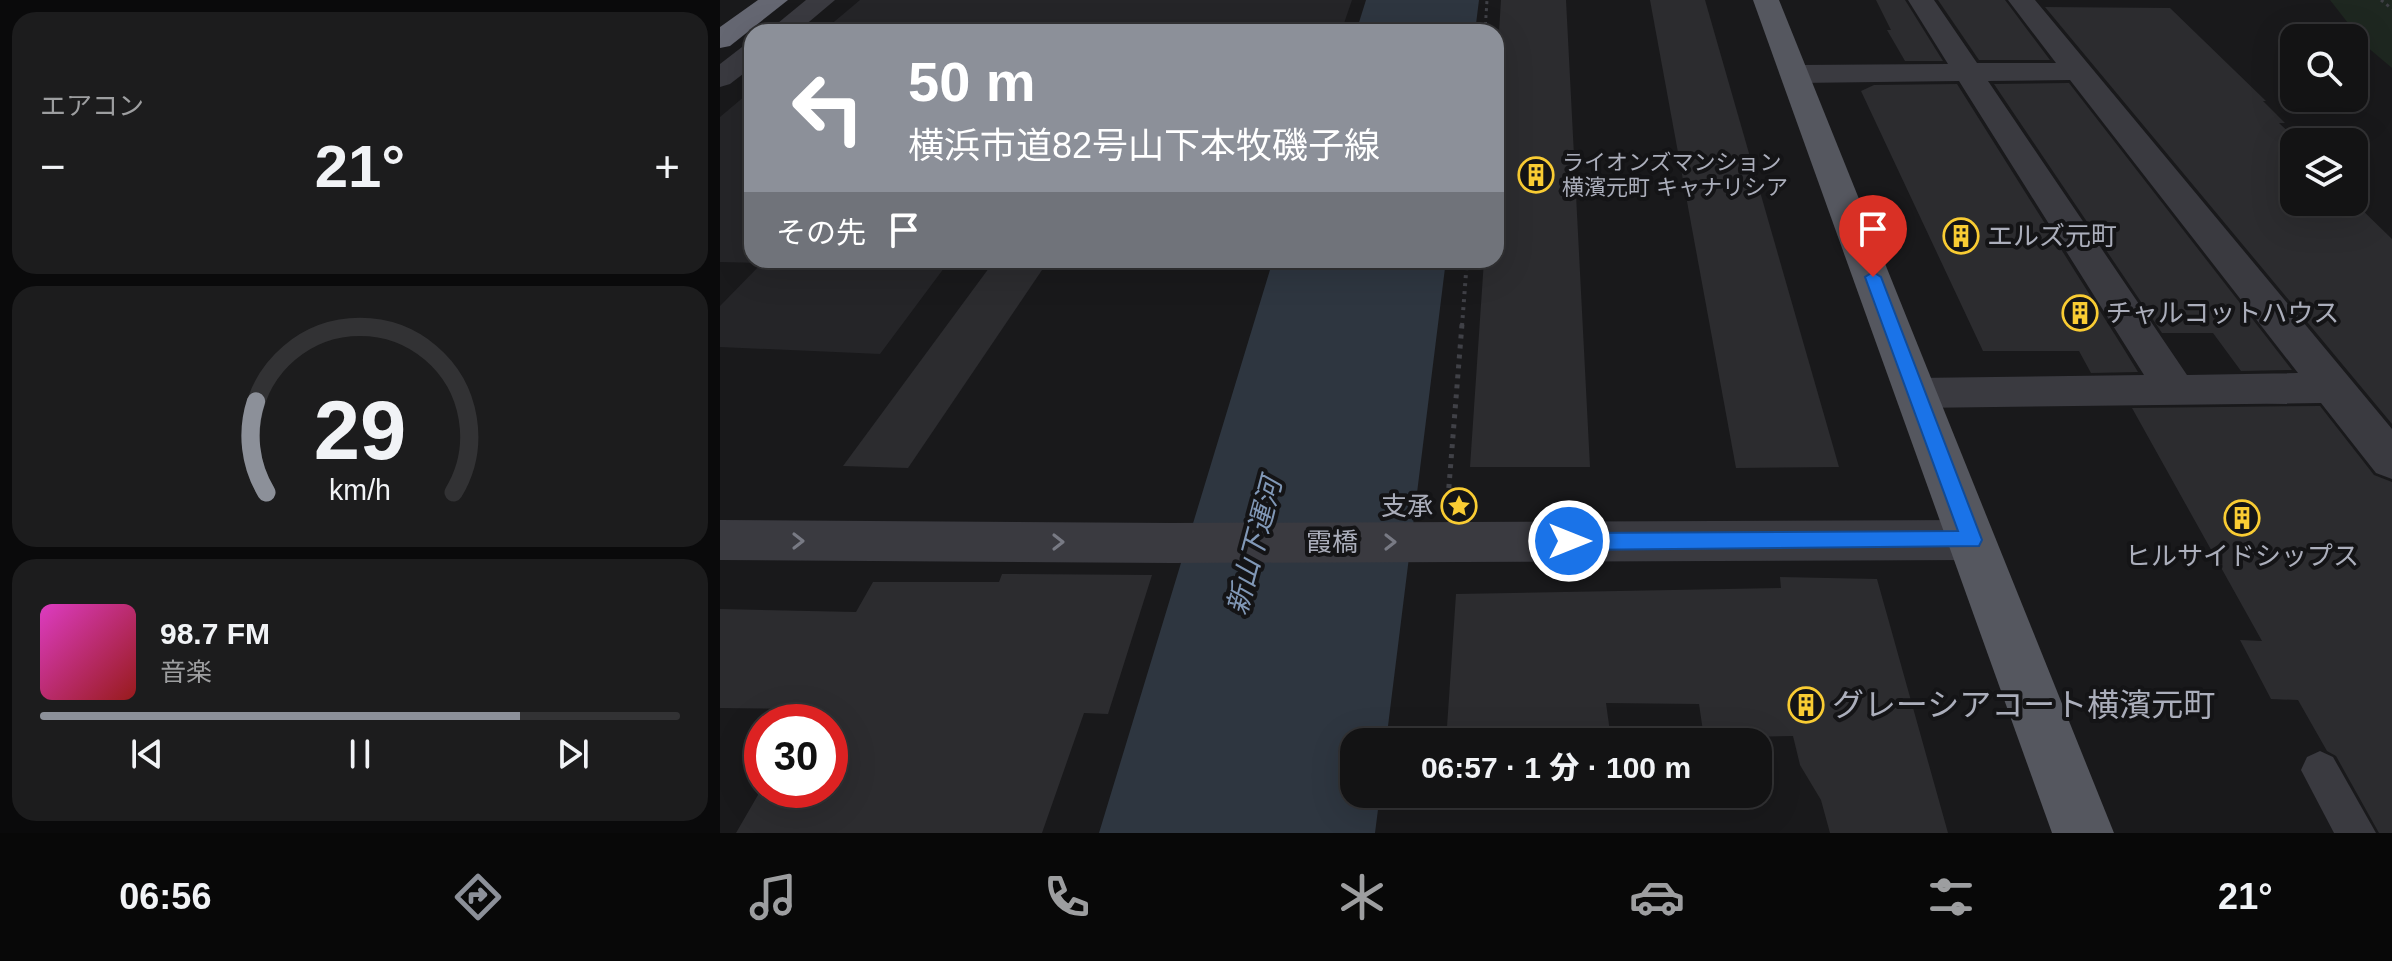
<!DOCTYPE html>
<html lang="ja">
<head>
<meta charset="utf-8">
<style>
	:root { --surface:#131314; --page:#1c1c1d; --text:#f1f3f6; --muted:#9d9ea0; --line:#323234; --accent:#8c9099 }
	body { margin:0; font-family:Helvetica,"Noto Sans JP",sans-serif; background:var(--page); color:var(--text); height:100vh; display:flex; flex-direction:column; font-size:30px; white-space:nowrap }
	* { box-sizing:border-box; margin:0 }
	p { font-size:26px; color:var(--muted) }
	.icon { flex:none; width:44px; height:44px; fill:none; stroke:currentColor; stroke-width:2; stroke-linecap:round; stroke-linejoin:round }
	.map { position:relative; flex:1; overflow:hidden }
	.details { display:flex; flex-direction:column; gap:12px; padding:12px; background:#0a0a0b; width:720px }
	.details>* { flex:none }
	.top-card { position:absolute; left:24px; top:24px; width:760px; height:244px; border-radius:24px; box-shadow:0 8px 32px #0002,0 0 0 2px var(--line); background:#8c9099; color:#fff; overflow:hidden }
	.fabs { position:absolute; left:1560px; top:24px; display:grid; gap:16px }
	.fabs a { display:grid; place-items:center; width:88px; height:88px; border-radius:16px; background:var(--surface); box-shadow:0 8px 32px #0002,0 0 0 2px var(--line); font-size:40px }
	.speed { position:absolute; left:24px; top:704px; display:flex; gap:16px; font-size:40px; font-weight:700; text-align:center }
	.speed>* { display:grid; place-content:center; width:104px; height:104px; border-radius:50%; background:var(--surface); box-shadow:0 8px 32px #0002,0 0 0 2px var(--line); line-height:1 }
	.speed .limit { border:12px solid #d22; background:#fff; color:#111 }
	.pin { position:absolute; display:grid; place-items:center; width:68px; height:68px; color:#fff; margin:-82px -34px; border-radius:50% 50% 50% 0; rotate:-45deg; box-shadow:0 0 8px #0007 }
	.pin .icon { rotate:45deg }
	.me { position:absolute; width:88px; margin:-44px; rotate:90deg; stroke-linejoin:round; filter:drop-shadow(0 0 6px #0008) }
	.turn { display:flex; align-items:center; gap:28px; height:168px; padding:0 32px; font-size:36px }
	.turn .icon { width:104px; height:104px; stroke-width:2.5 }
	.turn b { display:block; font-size:56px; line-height:68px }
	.then { display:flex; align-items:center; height:76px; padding:0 32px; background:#0003; gap:16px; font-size:30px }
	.big { font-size:60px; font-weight:800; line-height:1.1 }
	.details .widget { flex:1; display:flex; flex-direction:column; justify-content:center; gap:12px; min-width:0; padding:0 28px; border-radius:24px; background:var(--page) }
	.details .dial { align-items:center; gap:0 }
	.dial svg { height:208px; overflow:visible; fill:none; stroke:var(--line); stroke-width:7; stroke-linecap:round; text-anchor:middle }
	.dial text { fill:var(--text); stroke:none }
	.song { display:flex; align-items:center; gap:24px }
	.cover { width:96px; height:96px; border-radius:12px; background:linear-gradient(135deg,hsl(310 70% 55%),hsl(0 70% 35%)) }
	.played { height:8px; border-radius:4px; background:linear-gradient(90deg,var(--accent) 75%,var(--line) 75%) }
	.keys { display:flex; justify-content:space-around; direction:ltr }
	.heat { display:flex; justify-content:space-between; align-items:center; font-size:44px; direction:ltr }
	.trip { position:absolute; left:620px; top:728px; width:432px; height:80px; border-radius:24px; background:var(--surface); box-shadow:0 8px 32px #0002,0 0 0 2px var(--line); font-weight:800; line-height:80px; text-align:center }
	.tab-bar { display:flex; height:128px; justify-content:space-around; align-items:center; background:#080808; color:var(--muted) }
	.tab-bar .icon { width:56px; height:56px }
	.tab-bar .selected { color:var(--accent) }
	.tab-bar b { font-size:36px; color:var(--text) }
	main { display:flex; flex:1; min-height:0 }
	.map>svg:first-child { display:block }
</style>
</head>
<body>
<main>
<section class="details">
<div class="widget"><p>エアコン</p>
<div class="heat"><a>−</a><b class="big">21°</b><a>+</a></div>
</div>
<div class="widget dial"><svg viewBox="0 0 100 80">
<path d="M14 69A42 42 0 1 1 86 69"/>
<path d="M14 69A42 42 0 0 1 10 34" stroke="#8c9099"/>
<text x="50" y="56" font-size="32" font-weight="700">29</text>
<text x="50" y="72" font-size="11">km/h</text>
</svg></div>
<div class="widget">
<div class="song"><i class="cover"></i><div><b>98.7 FM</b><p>音楽</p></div></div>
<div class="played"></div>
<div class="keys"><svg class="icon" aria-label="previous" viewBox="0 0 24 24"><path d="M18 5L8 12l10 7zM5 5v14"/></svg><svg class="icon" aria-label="pause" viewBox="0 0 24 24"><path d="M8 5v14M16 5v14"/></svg><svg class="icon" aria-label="next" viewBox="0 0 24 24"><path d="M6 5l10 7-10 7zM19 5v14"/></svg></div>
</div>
</section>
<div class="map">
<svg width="1672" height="833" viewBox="0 0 1672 833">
	<rect width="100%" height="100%" fill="#19191b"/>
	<g fill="#252528">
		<polygon points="140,0 632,0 621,32 102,32"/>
		<polygon points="32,90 32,260 230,260 160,354 0,347 0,306 42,263 0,262 0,117"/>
	</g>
	<polygon fill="#1e2720" points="1610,0 1672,0 1672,68 1646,46"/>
	<g fill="#2e3640">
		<polygon points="646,0 759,0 755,32 636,32"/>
		<polygon points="553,260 726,260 666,742 634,742 634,794 660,794 655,833 379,833"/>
	</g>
	<g fill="#2c2c2f">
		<polygon points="781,0 846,0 870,467 750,467 764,260 776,260 776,80"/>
		<polygon points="930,0 985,0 1119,467 1016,468"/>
		<polygon points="1156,0 1185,0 1223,61 1185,61 1167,30 1171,30"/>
		<polygon points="1218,0 1285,0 1330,60 1259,60"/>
		<polygon points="1325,7 1450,8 1546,101 1543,101 1565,123 1559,123 1579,142 1573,142 1574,202 1634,202 1672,239 1672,424"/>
		<polygon points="1349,83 1572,370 1521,371 1493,333 1442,333 1274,84"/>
		<polygon points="1237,84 1402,346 1418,372 1371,373 1359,351 1263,351 1141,91 1154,85"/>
		<polygon points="269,268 322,270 188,468 123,466"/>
		<polygon points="1600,406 1654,475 1672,482 1672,833 1659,833 1616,756 1607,751 1578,700 1551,699 1520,640 1542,641 1412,408"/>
		<polygon points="282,574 432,575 388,714 364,713 322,833 16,833 42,788 110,790 110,722 81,722 89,709 0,708 0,609 136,612 153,582 279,582"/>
		<polygon points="1060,577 1157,579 1228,833 1110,833 1101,800 1080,765 1073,736 984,738 979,704 886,703 890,732 798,737 798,742 726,742 736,594 1061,588"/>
		<polygon points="722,794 796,794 796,803 721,804"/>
	</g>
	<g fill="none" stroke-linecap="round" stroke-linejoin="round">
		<g stroke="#404147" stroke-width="3" stroke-dasharray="3 4" stroke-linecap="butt">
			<polyline points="1661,0 1672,9"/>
			<polyline points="765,32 767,0"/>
		</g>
		<polyline stroke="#404147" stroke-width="4" stroke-dasharray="3 5" stroke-linecap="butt" points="742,326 747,260"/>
		<polyline stroke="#404147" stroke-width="5" stroke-dasharray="4 6" stroke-linecap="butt" points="728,498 742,324"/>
		<polygon fill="#3a3a40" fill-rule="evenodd" points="1600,751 1613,757 1656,833 1614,833 1581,770 1587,757"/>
		<g fill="#3a3a40" fill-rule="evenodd">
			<path d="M1188,0H1214L1257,63H1336L1288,0H1315L1672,429V479L1656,473L1601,403L1196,408L1181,404L1175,393L1181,382L1196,378L1424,375L1239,81L1077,83L1067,80L1063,74L1067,68L1077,65L1228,64ZM1350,80L1578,373L1467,375L1268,81Z"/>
			<polygon points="0,520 452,523 1251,520 1268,526 1276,540 1268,554 1251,560 452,563 0,560"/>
		</g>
		<g fill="#3a3a40" fill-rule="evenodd">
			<polygon points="86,0 115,0 77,32 47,32"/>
			<polygon points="32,45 32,67 10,84 0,87 0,64 22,47"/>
		</g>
		<polygon fill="#55575f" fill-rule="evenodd" points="1033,0 1059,0 1394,833 1332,833"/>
		<polygon fill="#656772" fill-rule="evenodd" points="38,0 68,0 10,46 0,48 0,27"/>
	</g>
	<defs><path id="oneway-chevron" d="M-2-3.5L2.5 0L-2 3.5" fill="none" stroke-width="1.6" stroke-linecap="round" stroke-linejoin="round" transform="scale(2)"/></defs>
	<g stroke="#787a84">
		<use href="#oneway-chevron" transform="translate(78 541)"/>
		<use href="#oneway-chevron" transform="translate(338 542)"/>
		<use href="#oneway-chevron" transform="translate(670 542)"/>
	</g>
	<polygon fill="#1a73e8" stroke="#114b97" stroke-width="2" points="1153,272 1161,277 1262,540 1259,546 849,550 842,547 839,541 842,535 849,533 1238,531 1145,277"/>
	<defs>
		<symbol id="building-ring" viewBox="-11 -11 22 22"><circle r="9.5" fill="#141416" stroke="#f9cc33" stroke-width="1.5"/><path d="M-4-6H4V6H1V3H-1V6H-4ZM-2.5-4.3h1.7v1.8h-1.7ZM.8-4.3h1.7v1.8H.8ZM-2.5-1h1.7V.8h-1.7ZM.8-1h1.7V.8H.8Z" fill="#f9cc33"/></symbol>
		<symbol id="sight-ring" viewBox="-11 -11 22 22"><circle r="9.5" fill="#141416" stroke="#f9cc33" stroke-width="1.5"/><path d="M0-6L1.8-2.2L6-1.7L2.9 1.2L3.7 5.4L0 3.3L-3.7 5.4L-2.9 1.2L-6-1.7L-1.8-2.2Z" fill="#f9cc33"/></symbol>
	</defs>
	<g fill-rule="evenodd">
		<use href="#building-ring" x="796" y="155" width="40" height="40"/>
		<use href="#building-ring" x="1221" y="216" width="40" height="40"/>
		<use href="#building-ring" x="1340" y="293" width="40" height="40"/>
		<use href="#sight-ring" x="719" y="486" width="40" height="40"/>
		<use href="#building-ring" x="1502" y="498" width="40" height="40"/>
		<use href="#building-ring" x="1066" y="685" width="40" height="40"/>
	</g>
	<g text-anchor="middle" stroke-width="8" stroke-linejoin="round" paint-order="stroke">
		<g font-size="22" fill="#abaebb" stroke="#141416" text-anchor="start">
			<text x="842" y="170">ライオンズマンション<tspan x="842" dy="25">横濱元町 キャナリシア</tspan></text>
		</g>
		<g font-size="26" fill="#abaebb" stroke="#141416" text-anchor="start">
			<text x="1267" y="245">エルズ元町</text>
			<text x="1386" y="322">チャルコットハウス</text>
			<text x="713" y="515" text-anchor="end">支承</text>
			<text x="1522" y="565" text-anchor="middle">ヒルサイドシップス</text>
		</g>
		<g font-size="26" fill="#abaebb" stroke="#141416">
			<text x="612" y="551">霞橋</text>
		</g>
		<g font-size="28" font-style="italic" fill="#8198b7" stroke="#141416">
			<text transform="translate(534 546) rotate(-75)" y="10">新山下運河</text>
		</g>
		<g font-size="32" fill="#abaebb" stroke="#141416" text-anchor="start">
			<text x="1112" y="716">グレーシアコート横濱元町</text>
		</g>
	</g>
</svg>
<div class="fabs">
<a><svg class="icon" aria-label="search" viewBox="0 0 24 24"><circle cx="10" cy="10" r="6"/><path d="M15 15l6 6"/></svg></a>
<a><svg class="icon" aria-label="layers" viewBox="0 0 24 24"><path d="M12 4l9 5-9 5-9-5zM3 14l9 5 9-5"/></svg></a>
</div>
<div class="speed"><div class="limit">30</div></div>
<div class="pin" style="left:1153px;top:277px;background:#d93025"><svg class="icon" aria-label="arrive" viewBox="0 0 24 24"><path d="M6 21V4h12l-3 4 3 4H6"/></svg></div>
<svg class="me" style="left:849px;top:541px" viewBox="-20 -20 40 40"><circle r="17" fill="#1a73e8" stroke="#fff" stroke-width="3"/><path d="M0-11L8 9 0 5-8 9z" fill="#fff"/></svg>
<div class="trip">06:57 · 1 分 · 100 m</div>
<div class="top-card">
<div class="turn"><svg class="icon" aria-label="left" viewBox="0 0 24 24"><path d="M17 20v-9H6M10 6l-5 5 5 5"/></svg><div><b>50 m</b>横浜市道82号山下本牧磯子線</div></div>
<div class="then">その先<svg class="icon" aria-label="arrive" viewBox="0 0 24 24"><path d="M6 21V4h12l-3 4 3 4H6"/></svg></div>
</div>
</div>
</main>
<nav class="tab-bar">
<b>06:56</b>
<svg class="icon selected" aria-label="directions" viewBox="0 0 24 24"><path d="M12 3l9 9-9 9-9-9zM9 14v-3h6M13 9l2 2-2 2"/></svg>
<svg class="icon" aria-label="music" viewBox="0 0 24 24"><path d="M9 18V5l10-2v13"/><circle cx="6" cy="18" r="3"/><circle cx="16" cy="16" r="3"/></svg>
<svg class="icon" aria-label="phone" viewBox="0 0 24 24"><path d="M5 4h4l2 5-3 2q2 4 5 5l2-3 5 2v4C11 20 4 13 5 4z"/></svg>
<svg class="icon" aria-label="climate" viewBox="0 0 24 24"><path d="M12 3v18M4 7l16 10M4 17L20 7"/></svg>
<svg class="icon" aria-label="car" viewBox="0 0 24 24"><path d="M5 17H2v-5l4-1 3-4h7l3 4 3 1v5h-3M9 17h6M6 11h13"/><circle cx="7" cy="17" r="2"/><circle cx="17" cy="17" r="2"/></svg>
<svg class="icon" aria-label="filters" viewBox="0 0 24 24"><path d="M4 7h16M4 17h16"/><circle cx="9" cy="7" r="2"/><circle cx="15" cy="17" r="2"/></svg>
<b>21°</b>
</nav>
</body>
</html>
